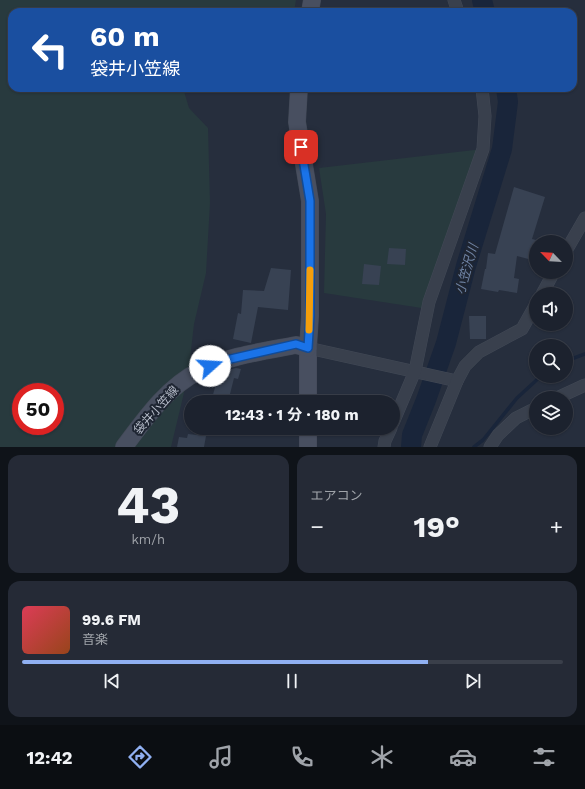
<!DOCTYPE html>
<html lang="ja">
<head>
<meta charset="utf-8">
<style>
	:root { --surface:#1c222e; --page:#252a36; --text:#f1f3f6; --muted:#a0a4aa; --line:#3a3f4a; --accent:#90b0f2 }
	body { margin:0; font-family:"Work Sans","Noto Sans JP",sans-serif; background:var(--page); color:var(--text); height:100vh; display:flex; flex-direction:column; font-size:15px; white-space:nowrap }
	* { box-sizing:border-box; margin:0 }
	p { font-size:13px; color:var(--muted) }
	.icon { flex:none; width:22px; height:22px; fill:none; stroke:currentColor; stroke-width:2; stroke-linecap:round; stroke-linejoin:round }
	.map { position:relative; height:447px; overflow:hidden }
	.side { display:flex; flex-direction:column; gap:8px; padding:8px; background:#0f1319; flex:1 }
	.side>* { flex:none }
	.hud { position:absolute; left:8px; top:8px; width:569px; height:84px; border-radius:12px; box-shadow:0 1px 3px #0004,0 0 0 1px var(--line); background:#1a4fa0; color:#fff; overflow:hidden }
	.needle { width:26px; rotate:295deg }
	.buttons { position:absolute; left:529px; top:235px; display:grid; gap:8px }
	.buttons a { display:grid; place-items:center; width:44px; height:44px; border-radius:50%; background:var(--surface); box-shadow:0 1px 3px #0004,0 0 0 1px var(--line); font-size:20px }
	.speed { position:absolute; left:12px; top:383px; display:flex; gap:8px; font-size:20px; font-weight:700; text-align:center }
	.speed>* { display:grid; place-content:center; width:52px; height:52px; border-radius:50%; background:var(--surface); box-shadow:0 1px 3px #0004,0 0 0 1px var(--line); line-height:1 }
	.speed .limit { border:6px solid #d22; background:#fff; color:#111 }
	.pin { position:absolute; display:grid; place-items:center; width:34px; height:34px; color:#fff; margin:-17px; border-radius:8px; box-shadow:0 2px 6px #0006 }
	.me { position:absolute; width:44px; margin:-22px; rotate:71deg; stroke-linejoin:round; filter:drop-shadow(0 0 3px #0008) }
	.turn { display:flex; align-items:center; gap:14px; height:84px; padding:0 16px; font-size:18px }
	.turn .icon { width:52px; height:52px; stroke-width:2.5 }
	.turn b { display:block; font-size:28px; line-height:34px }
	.big { font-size:30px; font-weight:700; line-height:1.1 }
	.side .widget { flex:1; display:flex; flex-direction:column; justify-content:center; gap:6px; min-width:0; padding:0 14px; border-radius:12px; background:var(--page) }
	.side .dial { align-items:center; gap:0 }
	.dial b { font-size:52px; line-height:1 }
	.song { display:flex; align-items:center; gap:12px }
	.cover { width:48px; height:48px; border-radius:6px; background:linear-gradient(135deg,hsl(350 70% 55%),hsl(20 70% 35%)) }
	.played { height:4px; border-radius:2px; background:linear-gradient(90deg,var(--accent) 75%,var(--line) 75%) }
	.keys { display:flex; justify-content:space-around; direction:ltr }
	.heat { display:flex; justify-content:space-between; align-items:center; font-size:22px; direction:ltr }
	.side .tiles { flex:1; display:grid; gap:8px; grid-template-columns:1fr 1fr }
	.widget:last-child { grid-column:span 2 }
	.trip { position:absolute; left:184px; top:395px; width:216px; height:40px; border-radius:20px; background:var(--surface); box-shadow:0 1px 3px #0004,0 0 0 1px var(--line); font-weight:700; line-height:40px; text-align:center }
	.dock { display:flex; height:64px; justify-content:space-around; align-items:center; background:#0b0e12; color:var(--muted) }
	.dock .icon { width:28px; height:28px }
	.dock .current { color:var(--accent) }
	.dock b { font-size:18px; color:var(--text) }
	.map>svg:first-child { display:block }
</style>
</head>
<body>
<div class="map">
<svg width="585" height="447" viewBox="0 0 585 447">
	<rect width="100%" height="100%" fill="#262e3d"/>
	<g fill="#283a3e" fill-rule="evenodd">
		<path d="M0,0H296L294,12H12V88H183L189,108L208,128L210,203L206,273L194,324L188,376L171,447H0ZM21,392H55V426H21Z"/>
		<polygon points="483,149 428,309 324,293 326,214 319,168"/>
	</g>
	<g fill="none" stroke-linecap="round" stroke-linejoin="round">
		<g stroke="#19253a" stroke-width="3.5">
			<polyline points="566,361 585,354"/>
			<polyline points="474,447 483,440 517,398 541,376"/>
		</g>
		<g stroke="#19253a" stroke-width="20">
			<polyline points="482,0 485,12"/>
			<polyline points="411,447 412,435 426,400 446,343 466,266 502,149 508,102 506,88"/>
		</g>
	</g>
	<g fill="#384253">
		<polygon points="514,187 545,197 532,239 536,240 536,261 517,256 514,278 519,279 517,293 499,290 498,292 481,289 485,269 486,269 488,253 495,254"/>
		<polygon points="389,248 406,249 405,265 387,264"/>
		<polygon points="364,264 381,266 379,285 362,284"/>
		<polygon points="271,268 291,270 288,310 258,307 251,343 233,339 238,313 241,314 243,290 264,291"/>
		<polygon points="469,316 486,316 486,339 470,339"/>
		<polygon points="236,368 241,369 238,379 234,378 228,402 211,402 217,380 224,382 227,370"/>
		<polygon points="188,434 206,436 204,447 177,447 179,437 187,438"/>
	</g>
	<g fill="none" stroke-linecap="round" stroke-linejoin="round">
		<defs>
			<g id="street">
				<polyline points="454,0 458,12"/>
				<polyline points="566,251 585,218"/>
				<polyline points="542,294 554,272"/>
				<polyline points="308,348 457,381"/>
				<polyline points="557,398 585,385"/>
				<polyline points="393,423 415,371 429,302 483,149 485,116 482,88"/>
				<polyline points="384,447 385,441 391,428"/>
				<polyline points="430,447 457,381 465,366 479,352 522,329 536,304"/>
				<polyline points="490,447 498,435 516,418 536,408"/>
			</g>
			<g id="secondary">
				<polyline points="310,12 312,0"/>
				<polyline points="308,348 308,402"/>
				<polyline points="308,428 308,447"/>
				<path d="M124,447C145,419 167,387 199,371C227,356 265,351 296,345L308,348L310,316V201L297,122L299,88"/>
			</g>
		</defs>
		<use href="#street" stroke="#424956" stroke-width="13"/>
		<use href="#secondary" stroke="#424956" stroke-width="18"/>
		<use href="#street" stroke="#39404d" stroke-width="12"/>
		<use href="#secondary" stroke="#484f60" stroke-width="17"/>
	</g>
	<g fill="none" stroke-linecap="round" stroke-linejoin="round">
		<defs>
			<polyline id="route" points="210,366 222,361 296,344 308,348 310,316 310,201 301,147"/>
		</defs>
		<use href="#route" stroke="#114b97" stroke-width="10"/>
		<use href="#route" stroke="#1a73e8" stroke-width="7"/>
		<polyline stroke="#f59e0b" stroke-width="7" points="309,330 310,270"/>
	</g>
	<g text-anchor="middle" stroke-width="4" stroke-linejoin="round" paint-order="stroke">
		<g font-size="12" fill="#b5bbc8" stroke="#1e2532">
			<text transform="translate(156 410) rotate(-48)" y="4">袋井小笠線</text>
		</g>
		<g font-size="13" font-style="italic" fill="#7084a5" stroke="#1e2532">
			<text transform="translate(466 269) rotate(-74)" y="5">小笠沢川</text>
		</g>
	</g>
</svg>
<div class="buttons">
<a><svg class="needle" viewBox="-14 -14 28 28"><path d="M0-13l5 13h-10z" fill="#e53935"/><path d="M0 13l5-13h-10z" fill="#a0a4aa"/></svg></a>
<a><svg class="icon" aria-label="sound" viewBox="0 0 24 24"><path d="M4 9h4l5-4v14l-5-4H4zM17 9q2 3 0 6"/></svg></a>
<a><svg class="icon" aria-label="search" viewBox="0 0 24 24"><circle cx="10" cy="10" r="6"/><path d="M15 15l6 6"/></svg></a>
<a><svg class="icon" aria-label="layers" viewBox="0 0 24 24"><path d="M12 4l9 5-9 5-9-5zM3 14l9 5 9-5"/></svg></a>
</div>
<div class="speed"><div class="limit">50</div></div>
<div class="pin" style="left:301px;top:147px;background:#d93025"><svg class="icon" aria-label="arrive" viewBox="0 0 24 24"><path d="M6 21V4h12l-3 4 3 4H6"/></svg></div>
<svg class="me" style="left:210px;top:366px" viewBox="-20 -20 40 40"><circle r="19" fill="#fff"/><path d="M0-13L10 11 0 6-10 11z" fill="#1a73e8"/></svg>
<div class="trip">12:43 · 1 分 · 180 m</div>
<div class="hud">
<div class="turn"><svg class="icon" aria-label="left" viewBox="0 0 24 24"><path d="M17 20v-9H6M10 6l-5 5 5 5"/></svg><div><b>60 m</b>袋井小笠線</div></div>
</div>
</div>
<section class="side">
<div class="tiles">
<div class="widget dial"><b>43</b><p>km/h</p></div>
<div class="widget"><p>エアコン</p>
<div class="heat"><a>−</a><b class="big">19°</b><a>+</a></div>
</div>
<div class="widget">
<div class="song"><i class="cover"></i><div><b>99.6 FM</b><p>音楽</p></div></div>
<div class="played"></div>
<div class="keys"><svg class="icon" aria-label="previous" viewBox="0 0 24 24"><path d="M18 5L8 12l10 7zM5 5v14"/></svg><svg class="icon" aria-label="pause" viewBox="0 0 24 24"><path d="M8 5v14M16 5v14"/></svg><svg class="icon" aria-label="next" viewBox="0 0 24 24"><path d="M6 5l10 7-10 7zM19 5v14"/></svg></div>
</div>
</div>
</section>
<nav class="dock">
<b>12:42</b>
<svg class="icon current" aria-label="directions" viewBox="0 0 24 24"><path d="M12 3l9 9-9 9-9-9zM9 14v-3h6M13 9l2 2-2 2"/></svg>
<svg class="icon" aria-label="music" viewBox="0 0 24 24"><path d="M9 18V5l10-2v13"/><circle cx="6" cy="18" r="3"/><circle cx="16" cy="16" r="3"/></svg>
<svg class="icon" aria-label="phone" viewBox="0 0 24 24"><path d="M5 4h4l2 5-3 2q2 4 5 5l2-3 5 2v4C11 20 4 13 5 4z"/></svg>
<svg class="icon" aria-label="climate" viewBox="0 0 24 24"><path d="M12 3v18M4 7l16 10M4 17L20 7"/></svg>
<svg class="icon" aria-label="car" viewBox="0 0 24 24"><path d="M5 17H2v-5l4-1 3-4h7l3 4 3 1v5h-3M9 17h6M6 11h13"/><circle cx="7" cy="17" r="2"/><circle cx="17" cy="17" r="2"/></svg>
<svg class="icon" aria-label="filters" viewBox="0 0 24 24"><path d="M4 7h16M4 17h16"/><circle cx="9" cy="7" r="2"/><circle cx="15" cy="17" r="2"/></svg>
</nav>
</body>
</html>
